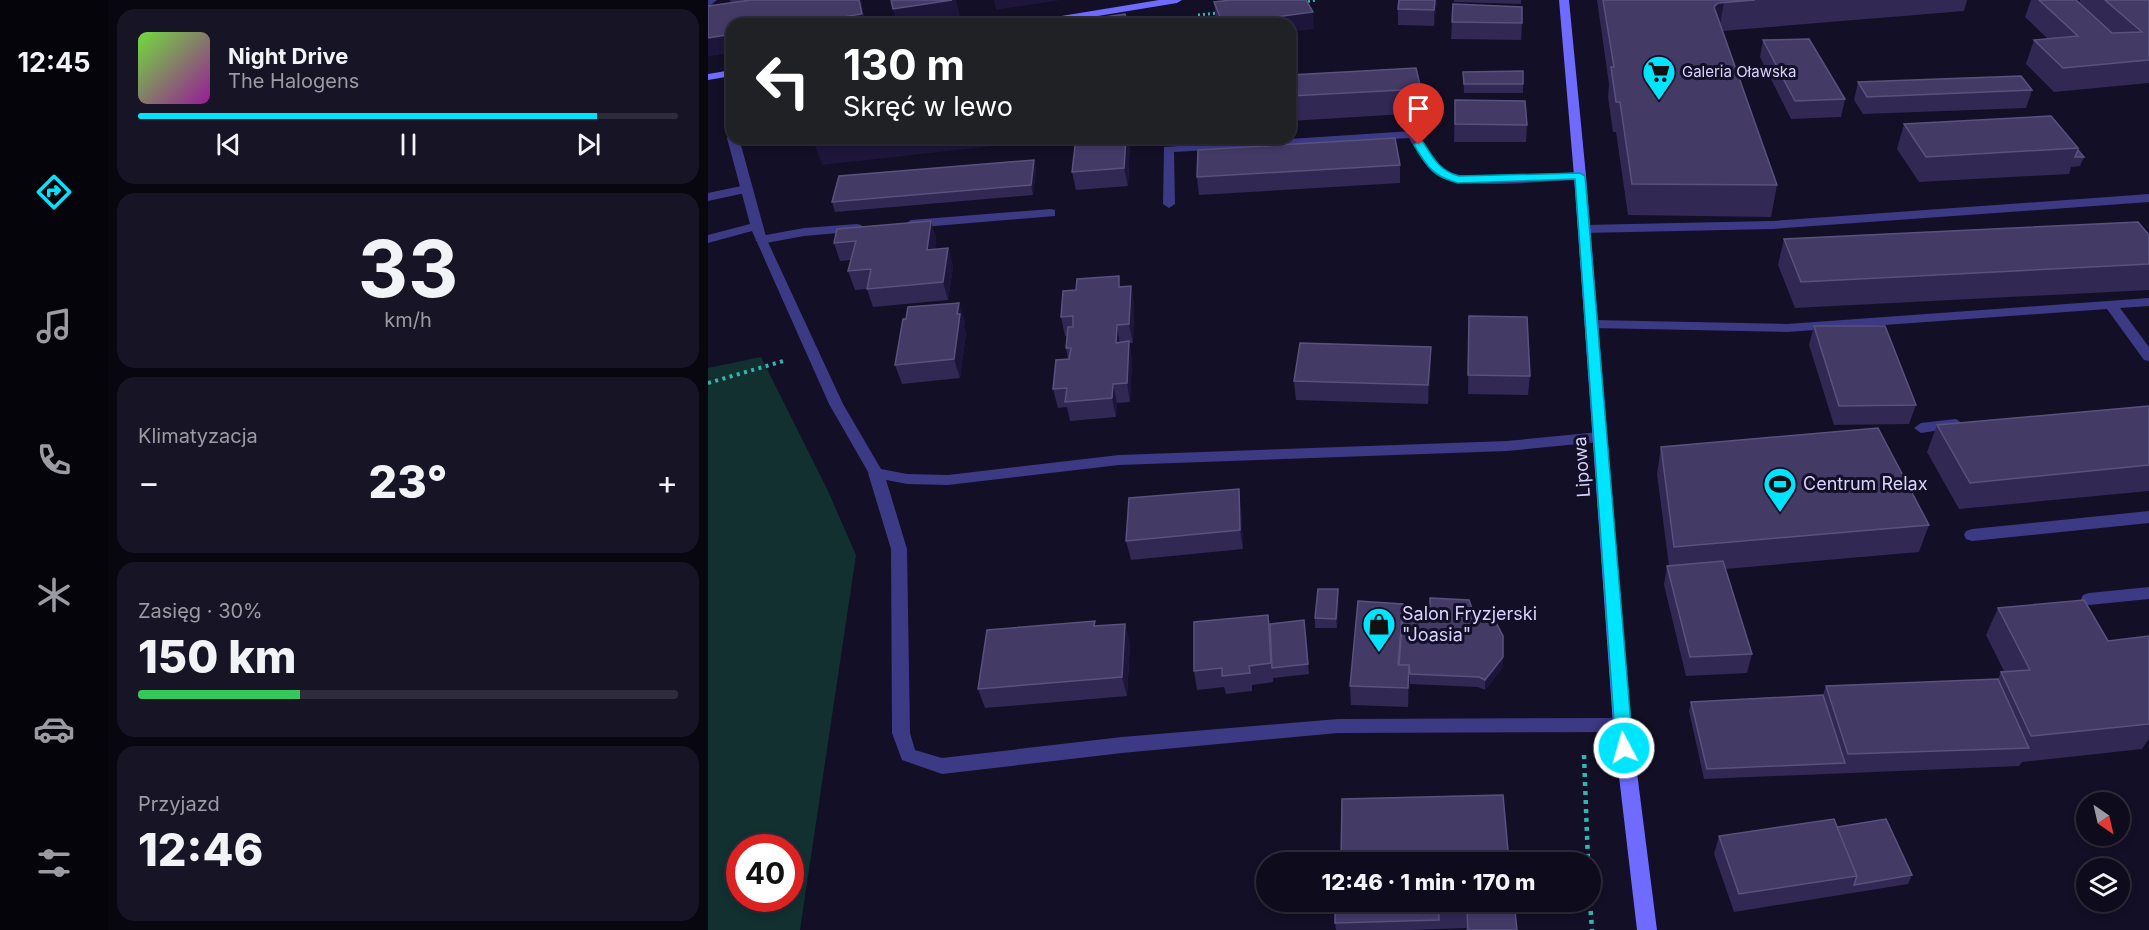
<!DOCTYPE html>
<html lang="pl">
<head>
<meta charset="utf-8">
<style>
	:root { --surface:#0e0b1c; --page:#171425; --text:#f1f3f6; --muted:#9b9ba3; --line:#2e2b3b; --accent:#00e5ff }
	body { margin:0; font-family:Inter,sans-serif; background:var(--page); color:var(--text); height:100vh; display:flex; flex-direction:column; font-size:22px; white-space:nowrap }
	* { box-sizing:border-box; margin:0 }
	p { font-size:20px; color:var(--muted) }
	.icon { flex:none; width:33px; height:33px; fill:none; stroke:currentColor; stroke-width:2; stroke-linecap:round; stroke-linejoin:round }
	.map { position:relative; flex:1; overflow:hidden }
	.drawer { display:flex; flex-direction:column; gap:9px; padding:9px; background:#08060f; width:600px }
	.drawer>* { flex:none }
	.banner { position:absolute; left:18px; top:18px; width:570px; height:126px; border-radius:18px; box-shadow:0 3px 9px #0003,0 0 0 2px var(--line); background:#202124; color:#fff; overflow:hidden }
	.needle { width:39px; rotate:146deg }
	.fabs { position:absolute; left:1368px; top:792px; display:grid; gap:12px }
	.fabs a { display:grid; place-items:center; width:54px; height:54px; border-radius:50%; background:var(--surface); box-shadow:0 3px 9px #0003,0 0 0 2px var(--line); font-size:30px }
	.speed { position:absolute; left:18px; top:834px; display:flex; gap:12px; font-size:30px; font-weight:700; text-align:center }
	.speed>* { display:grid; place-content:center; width:78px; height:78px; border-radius:50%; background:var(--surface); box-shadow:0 3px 9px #0003,0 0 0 2px var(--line); line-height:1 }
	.speed .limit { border:9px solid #d22; background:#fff; color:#111 }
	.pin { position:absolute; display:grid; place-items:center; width:51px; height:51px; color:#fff; margin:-62px -26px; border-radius:50% 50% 50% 0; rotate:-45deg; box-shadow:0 0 6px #0007 }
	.pin .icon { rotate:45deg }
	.me { position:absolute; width:66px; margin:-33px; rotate:354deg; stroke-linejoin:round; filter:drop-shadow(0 0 4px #0008) }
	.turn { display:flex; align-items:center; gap:21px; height:126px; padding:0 18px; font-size:27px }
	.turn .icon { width:78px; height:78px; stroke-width:2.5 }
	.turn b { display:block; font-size:42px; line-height:51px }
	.big { font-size:45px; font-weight:800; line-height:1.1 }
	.drawer .widget { flex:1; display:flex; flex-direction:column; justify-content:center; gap:9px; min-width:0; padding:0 21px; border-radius:18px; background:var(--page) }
	.drawer .dial { align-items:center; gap:0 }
	.dial b { font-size:78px; line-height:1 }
	.song { display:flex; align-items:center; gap:18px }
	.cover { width:72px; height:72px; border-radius:9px; background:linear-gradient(135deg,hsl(100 70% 55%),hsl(300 70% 35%)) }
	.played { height:6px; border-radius:3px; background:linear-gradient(90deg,var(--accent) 85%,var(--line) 85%) }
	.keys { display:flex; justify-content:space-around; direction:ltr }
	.heat { display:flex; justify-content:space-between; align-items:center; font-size:33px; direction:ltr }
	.charge { height:9px; border-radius:4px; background:linear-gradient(90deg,#34c759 30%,var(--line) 0) }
	.trip { position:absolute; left:548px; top:852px; width:345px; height:60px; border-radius:30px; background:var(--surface); box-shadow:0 3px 9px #0003,0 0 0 2px var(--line); font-weight:800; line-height:60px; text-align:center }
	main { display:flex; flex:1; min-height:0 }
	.tab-bar { display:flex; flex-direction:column; width:108px; justify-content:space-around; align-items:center; background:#06040b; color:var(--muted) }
	.tab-bar .icon { width:42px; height:42px }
	.tab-bar .on { color:var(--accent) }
	.tab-bar b { font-size:27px; color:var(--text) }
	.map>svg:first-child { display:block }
</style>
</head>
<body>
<main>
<nav class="tab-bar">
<b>12:45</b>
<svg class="icon on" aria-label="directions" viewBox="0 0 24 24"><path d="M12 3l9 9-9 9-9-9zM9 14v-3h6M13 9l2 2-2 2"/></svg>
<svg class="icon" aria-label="music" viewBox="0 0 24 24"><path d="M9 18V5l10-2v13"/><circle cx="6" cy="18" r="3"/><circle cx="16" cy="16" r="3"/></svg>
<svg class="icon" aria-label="phone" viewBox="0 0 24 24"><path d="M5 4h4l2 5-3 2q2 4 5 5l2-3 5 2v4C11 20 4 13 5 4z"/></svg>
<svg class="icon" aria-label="climate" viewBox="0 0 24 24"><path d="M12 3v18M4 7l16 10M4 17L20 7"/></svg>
<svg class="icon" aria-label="car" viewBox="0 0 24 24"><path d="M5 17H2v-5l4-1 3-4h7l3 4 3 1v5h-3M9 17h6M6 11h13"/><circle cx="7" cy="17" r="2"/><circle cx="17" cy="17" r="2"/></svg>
<svg class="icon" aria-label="filters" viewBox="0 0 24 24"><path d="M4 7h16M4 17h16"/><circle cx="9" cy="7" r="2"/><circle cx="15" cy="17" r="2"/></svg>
</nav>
<section class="drawer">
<div class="widget">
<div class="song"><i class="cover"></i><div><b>Night Drive</b><p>The Halogens</p></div></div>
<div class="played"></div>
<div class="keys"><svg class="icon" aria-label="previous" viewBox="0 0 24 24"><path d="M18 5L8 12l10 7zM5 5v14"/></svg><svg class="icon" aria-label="pause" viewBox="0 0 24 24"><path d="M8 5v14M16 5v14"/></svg><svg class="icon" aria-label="next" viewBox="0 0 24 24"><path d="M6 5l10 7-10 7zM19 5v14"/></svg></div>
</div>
<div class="widget dial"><b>33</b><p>km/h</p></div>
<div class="widget"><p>Klimatyzacja</p>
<div class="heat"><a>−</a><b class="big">23°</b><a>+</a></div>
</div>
<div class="widget"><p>Zasięg · 30%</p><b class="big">150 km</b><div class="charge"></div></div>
<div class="widget"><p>Przyjazd</p><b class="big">12:46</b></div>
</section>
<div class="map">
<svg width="1441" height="930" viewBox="0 0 1441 930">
	<rect width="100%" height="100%" fill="#130f26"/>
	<path fill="#12302f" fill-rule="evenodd" d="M53,357L120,491L148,555L92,930H0V368ZM32,848H82V898H32Z"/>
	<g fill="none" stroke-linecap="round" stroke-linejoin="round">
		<g stroke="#2fb8b0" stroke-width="3" stroke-dasharray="2 3" stroke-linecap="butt">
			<polyline points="595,2 609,0"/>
			<polyline points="490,15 510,13"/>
		</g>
		<polyline stroke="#2fb8b0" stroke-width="4" stroke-dasharray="3 4.5" stroke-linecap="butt" points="0,383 79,360"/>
		<g stroke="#2fb8b0" stroke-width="4.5" stroke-dasharray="4 5" stroke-linecap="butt">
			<polyline points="876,755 880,862"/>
			<polyline points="882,902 884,930"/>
		</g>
		<g fill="#3d3a85" fill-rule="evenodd">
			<path d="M704,131L708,132C717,145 725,164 740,172C762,182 844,173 872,172L878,176L872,180C840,180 753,192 728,175C716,166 708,150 701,138L466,152L467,204L461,208L455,204L456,147Z"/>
			<polygon points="38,185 42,186 42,192 0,201 0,193"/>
			<polygon points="1441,194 1441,202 1064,229 876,233 870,229 876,225 1064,221"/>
			<polygon points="343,209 347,210 347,216 203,228 197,224 203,220"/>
			<polygon points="149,224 153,225 155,228 153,231 96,236 53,244 47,240 53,236 96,228"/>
			<polygon points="1441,298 1441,306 1412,308 1441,347 1441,361 1436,360 1399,309 1079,332 884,328 877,324 884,320 1079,324"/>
			<polygon points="1248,419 1255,424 1253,427 1213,433 1206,428 1213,423"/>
			<polygon points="168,468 176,473 199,549 202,733 207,750 234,758 414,737 630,719 914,718 920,720 923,725 920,730 914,732 630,733 414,753 234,774 194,760 184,733 183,549 160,473"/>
			<polygon points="1441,511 1441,523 1264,541 1258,539 1256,535 1258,531 1264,529"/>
			<polygon points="1441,587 1441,599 1381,605 1375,603 1373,599 1375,595 1381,593"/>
		</g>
		<g fill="#3d3a85" fill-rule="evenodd">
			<polygon points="0,0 9,0 0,7"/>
			<polygon points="21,71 24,72 24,138 31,138 59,240 135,404 173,469 199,474 240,475 411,455 799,441 891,432 898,437 891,442 799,451 411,465 240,485 199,484 163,477 121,404 44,231 0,243 0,235 42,224 19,138 23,135 18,132 16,74"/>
		</g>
		<g fill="#6f6bff" fill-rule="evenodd">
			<polygon points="451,0 474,0 469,3 341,24 318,24 323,21"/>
			<polygon points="851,0 861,0 878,176 923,725 949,930 929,930 905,725 866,176"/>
			<polygon points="24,70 24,76 0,80 0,74"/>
		</g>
	</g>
	<g fill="#312854">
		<polygon points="22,0 153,0 157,24 24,24 24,52 0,56 23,3"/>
		<polygon points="729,0 726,26 690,25 690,9"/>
		<polygon points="746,0 813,0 813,4 746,2"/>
		<polygon points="889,0 1259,0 1256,11 1014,31 1069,185 1063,217 920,215 908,132 905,132 900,97 901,84"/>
		<polygon points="1323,0 1368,0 1371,3 1372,0 1441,0 1441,83 1346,92 1318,64 1326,40 1340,39 1317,17"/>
		<polygon points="506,2 606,29 582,24 510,24 508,19"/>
		<polygon points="744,22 814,23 813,40 743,39"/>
		<polygon points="1055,40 1137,99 1133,117 1083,119 1052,57"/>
		<polygon points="755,72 815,84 815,93 756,93"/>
		<polygon points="582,75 713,89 713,113 582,121"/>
		<polygon points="1150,82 1324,90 1318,108 1155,114 1146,100"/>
		<polygon points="747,100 819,125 818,142 746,142"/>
		<polygon points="1196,124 1370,148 1370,150 1376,157 1372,166 1363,167 1361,174 1211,182 1189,149"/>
		<polygon points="422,138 420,186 368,190 364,172"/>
		<polygon points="326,160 328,170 325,195 127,212 124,202"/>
		<polygon points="692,165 692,183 491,195 489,177"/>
		<polygon points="223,221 228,239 227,249 240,248 245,267 240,300 165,307 159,289 147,290 140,271 143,260 132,261 126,243"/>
		<polygon points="1441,235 1441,290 1087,308 1070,265 1076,239"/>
		<polygon points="423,286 426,305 425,343 421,343 424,360 422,402 409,403 408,417 362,421 359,407 350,408 345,389 360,359 358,348 359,336 357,336 353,317 413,287"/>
		<polygon points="761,316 822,376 820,395 760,394"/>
		<polygon points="257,321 256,327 258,333 252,378 194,384 187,365"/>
		<polygon points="1106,326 1208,405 1201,424 1126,425 1101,345"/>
		<polygon points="723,347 723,366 720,404 588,400 586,381"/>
		<polygon points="1441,406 1441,491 1251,509 1219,452 1229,425"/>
		<polygon points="953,447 1221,525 1211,552 1017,569 1044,654 1039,673 978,676 956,585 959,566 961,566 949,474"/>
		<polygon points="533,508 535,549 423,560 418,541"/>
		<polygon points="630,589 631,599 629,628 607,628 607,618"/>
		<polygon points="695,604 695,613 722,614 766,614 795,667 777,690 770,687 702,684 700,707 643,705 642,686"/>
		<polygon points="1290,608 1400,641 1441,636 1441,740 1440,740 1434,749 1314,762 1311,766 996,779 981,711 983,702 1115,695 1118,686 1290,679 1293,672 1296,671 1278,635"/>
		<polygon points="560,615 562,624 596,620 601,674 565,678 565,676 565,682 544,685 544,691 518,694 516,687 489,690 486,671"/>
		<polygon points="388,626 422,643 419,696 277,708 270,689"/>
		<polygon points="1129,827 1204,875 1200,884 1026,912 1006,854 1011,836"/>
		<polygon points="806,902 809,930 758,930 758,928 702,930 628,930 627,923"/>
	</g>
	<g fill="#1d163a">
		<polygon points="151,0 153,0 157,24 91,24"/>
		<polygon points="244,0 248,0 252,16 201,24 189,24 185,9"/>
		<polygon points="286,0 353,0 288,10"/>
		<polygon points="727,0 729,0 726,26 726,10"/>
		<polygon points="1016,2 1011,31 1006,7 1010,3"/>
		<polygon points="605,12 606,29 582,32 582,24 521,24"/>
		<polygon points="24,34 24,52 0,56 0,38"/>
		<polygon points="124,138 303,138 303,144 114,165 105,140"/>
		<polygon points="418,138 422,138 420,186 416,168"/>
		<polygon points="326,160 328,170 325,195 323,185"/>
		<polygon points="223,221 228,239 224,269 219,250"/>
		<polygon points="240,248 245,267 240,300 235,282"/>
		<polygon points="423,286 426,305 425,343 421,324"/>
		<polygon points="251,303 257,321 256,327 258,333 252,378 246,359 249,314"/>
		<polygon points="409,325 412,344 408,343"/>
		<polygon points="421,341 424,360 422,402 419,383"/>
		<polygon points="723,347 723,366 720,404 720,385"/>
		<polygon points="405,384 409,403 408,417 404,398"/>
		<polygon points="531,489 533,508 535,549 532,530"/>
		<polygon points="630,589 631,599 629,628 628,619"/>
		<polygon points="417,624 422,643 419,696 414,677"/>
		<polygon points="795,657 795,667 777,690 777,680"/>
		<polygon points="701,665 702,684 700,707 700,688"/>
	</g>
	<g fill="#433a66" stroke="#5a527e" stroke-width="1.5">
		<polygon points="43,0 151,0 154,14 91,24 24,24 24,34 0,38 0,6"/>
		<polygon points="183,0 244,0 185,9"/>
		<polygon points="523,0 598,0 605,12 515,24 506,2"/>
		<polygon points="691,0 727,0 726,10 690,9"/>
		<polygon points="895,0 1047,0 1010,3 1006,7 1069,185 924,184 912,102 908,102 903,67 906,67"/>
		<polygon points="1331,0 1368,0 1404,33 1434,32 1397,0 1441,0 1441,60 1355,68 1326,40 1370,36"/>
		<polygon points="745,4 814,7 814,23 744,22"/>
		<polygon points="417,14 420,24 347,24"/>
		<polygon points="1101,39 1137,99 1087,101 1055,40"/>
		<polygon points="708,68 713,89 582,96 582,75"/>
		<polygon points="815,71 815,84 756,84 755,72"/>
		<polygon points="1313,76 1324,90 1159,97 1150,82"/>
		<polygon points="747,100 817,101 819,125 747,124"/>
		<polygon points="1343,116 1370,148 1218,157 1196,124"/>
		<polygon points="105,138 124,138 105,140"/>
		<polygon points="368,138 418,138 416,168 364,172"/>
		<polygon points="687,138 692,165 489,177 490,150"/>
		<polygon points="1370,150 1376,157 1367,157"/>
		<polygon points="326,160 323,185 124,202 131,176"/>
		<polygon points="223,221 219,250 240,248 235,282 159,289 163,269 140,271 148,241 126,243 129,229"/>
		<polygon points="1430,222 1441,235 1441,264 1093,282 1076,239"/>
		<polygon points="411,276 411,287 423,286 421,324 409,325 408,343 421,341 419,383 405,384 404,398 357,402 359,388 345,389 348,360 361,359 363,348 358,348 360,327 365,327 365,316 353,317 355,291 368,290 369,279"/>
		<polygon points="251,303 249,314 252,314 246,359 187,365 195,319 198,319 200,307"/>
		<polygon points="761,316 819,317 822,376 760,375"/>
		<polygon points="1106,326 1177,326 1208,405 1131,406"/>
		<polygon points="592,343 723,347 720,385 586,381"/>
		<polygon points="1441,406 1441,465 1262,483 1229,425"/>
		<polygon points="1170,428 1221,525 966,547 953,447"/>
		<polygon points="531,489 532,530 418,541 421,498"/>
		<polygon points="1015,561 1044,654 982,657 959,566"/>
		<polygon points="610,589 630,589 628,619 607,618"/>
		<polygon points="722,598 761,600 766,614 775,614 782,611 795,636 795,657 777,680 771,677 702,674 701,665 691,665 695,613 722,614"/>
		<polygon points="1376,600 1400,641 1441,636 1441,724 1323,736 1293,672 1322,670 1290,608"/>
		<polygon points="650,601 695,604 690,665 701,665 700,688 642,686"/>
		<polygon points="560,615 563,663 541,666 542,673 514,676 514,668 486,671 486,622"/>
		<polygon points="596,620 600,664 564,668 562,624"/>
		<polygon points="387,621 386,626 417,624 414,677 270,689 279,630"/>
		<polygon points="1290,679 1321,748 1140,754 1118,686"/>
		<polygon points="1115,695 1137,763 999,769 983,702"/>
		<polygon points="795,795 801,862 633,862 634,799"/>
		<polygon points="1126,819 1149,876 1031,894 1011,836"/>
		<polygon points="1178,819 1204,875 1146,885 1149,876 1129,827"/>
		<polygon points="627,902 730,902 731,920 627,923"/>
		<polygon points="730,902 806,902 809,930 760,930 759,911 731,912"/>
	</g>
	<path fill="#00e5ff" stroke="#0095a6" stroke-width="1.5" d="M711,141L715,142C725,158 732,171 751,176L872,173L877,176L925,748L922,753L916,755L911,753L908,748L867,179L750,183C724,176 719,166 706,145Z"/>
	<defs>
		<symbol id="supermarket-pin" viewBox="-11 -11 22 30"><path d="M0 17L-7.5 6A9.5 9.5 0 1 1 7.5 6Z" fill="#00e5ff" stroke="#130f26"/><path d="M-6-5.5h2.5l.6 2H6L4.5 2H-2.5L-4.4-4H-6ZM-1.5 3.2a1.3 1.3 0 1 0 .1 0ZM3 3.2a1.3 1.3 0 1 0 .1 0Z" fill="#111"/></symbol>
		<symbol id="stadium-pin" viewBox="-11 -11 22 30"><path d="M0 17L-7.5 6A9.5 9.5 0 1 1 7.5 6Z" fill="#00e5ff" stroke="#130f26"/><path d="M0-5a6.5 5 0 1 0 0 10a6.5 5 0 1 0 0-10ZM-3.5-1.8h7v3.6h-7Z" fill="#111"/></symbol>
		<symbol id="shop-pin" viewBox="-11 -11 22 30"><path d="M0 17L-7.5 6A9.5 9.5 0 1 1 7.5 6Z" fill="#00e5ff" stroke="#130f26"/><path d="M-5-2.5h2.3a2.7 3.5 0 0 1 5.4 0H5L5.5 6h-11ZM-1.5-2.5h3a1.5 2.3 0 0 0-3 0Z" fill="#111"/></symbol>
	</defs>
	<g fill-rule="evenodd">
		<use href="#supermarket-pin" x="932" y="53" width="38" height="52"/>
		<use href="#stadium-pin" x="1053" y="465" width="38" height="52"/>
		<use href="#shop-pin" x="652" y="605" width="38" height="52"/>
	</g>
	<g text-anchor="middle" stroke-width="6" stroke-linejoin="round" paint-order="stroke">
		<g font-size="15" fill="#d9d4ff" stroke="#130f26" text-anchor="start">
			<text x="974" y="77">Galeria Oławska</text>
		</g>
		<g font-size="18" fill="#d9d4ff" stroke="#130f26">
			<text transform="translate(874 467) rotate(-94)" y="6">Lipowa</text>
		</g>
		<g font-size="18" fill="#d9d4ff" stroke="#130f26" text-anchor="start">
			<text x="1095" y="490">Centrum Relax</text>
			<text x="694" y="620">Salon Fryzjerski<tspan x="694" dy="21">"Joasia"</tspan></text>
		</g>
	</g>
</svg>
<div class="fabs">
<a><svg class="needle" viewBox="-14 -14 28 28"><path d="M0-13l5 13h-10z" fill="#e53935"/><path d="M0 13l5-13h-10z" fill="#9b9ba3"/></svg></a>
<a><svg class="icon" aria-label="layers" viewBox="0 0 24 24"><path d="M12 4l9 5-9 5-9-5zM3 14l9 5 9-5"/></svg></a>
</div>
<div class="speed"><div class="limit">40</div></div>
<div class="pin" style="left:711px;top:145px;background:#d93025"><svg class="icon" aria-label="arrive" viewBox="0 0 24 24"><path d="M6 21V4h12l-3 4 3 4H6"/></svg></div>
<svg class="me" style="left:916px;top:748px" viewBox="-20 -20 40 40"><circle r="17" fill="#00e5ff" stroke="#fff" stroke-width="3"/><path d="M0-11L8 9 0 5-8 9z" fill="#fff"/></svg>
<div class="trip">12:46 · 1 min · 170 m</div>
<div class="banner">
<div class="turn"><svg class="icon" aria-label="left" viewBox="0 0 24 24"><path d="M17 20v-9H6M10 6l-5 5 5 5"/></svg><div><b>130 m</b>Skręć w lewo</div></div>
</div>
</div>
</main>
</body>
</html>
